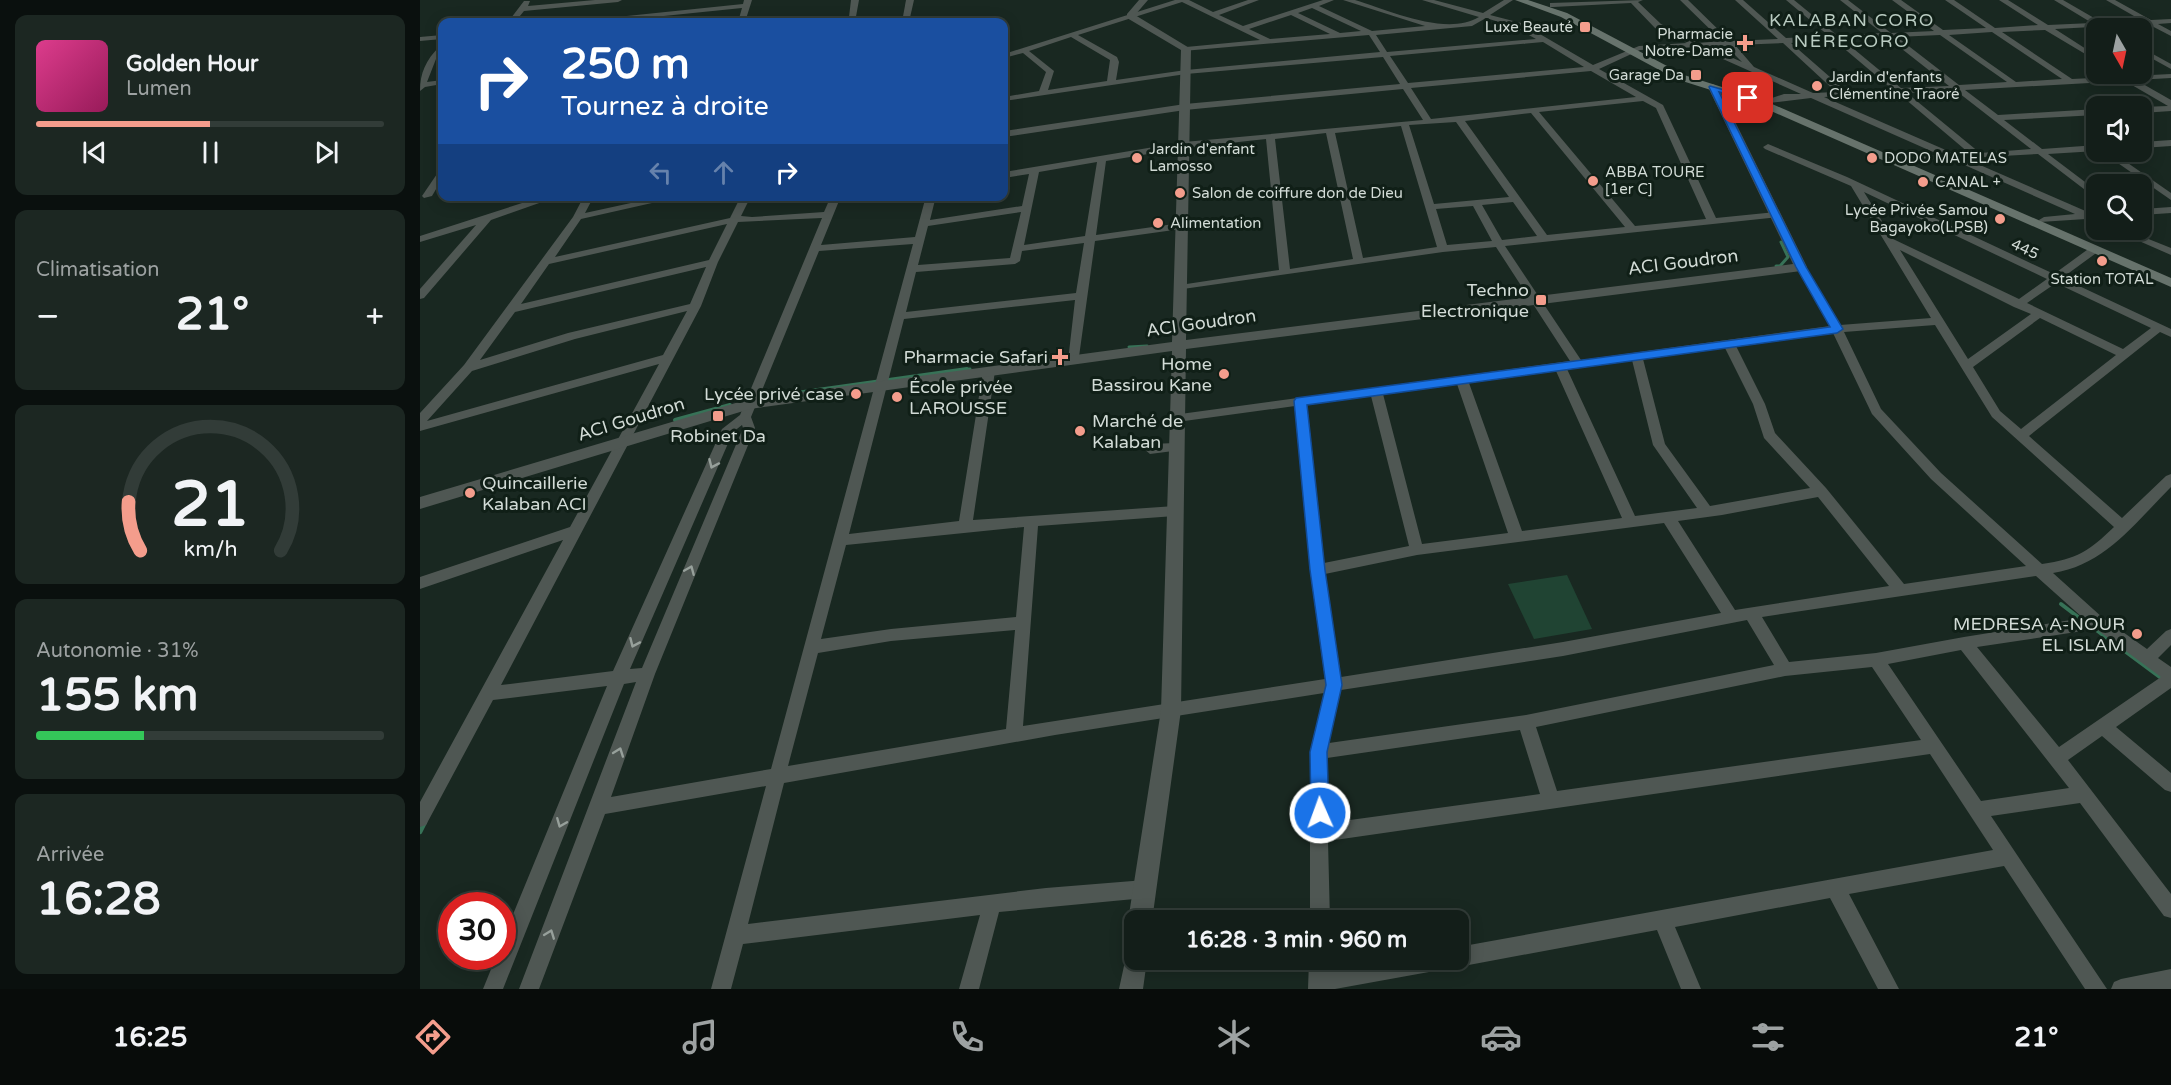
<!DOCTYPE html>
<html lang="fr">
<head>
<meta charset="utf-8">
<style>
	:root { --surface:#131e19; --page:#1c2722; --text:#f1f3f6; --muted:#9da2a2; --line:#323c38; --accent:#f49d8c }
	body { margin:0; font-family:"Varela Round",sans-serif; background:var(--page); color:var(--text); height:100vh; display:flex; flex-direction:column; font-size:22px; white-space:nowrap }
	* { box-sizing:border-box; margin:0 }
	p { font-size:20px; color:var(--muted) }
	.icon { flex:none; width:33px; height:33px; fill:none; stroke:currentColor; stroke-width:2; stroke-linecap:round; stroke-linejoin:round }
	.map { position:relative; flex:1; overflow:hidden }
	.panel { display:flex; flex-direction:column; gap:15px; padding:15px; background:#0a100e; width:420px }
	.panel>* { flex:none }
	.guide { position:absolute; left:18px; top:18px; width:570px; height:183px; border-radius:12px; box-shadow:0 3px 15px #0003,0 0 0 2px var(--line); background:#1a4fa0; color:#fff; overflow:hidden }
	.needle { width:39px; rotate:171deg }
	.fabs { position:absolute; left:1666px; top:18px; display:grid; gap:12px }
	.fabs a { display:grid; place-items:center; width:66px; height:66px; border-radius:12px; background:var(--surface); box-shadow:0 3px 15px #0003,0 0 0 2px var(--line); font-size:30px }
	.speed { position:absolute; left:18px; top:892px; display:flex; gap:12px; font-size:30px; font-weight:700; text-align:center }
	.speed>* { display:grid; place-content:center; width:78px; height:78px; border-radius:50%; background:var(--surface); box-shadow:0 3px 15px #0003,0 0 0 2px var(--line); line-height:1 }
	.speed .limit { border:9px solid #d22; background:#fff; color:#111 }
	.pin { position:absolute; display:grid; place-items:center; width:51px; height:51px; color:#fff; margin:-26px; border-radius:12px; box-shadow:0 3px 9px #0006 }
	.me { position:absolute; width:66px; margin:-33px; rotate:358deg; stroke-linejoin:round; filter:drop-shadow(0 0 4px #0008) }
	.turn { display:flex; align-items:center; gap:21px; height:126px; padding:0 24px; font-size:27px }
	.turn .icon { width:78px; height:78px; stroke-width:2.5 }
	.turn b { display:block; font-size:42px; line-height:51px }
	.lanes { display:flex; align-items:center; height:57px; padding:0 24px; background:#0003; justify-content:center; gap:30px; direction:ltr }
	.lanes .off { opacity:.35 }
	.big { font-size:45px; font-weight:700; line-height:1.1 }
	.panel .tile { flex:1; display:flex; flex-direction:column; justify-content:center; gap:9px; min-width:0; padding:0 21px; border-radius:12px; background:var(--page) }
	.panel .dial { align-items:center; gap:0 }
	.dial svg { height:156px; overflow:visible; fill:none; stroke:var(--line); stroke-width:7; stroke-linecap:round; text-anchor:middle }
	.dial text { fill:var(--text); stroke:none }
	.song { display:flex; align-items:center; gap:18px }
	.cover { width:72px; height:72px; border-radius:9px; background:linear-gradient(135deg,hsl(330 70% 55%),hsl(330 70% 35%)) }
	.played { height:6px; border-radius:3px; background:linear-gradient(90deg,var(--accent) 50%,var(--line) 50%) }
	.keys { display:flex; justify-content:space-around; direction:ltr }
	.heat { display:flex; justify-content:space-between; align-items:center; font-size:33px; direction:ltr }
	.charge { height:9px; border-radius:4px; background:linear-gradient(90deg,#34c759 31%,var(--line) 0) }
	.trip { position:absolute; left:704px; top:910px; width:345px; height:60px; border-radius:12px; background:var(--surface); box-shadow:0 3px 15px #0003,0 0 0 2px var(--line); font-weight:700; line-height:60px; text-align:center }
	.tab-bar { display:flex; height:96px; justify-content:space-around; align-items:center; background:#080c0a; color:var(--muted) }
	.tab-bar .icon { width:42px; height:42px }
	.tab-bar .selected { color:var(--accent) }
	.tab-bar b { font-size:27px; color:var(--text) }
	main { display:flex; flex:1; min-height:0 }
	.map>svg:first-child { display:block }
</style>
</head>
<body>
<main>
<section class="panel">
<div class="tile">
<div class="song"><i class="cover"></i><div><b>Golden Hour</b><p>Lumen</p></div></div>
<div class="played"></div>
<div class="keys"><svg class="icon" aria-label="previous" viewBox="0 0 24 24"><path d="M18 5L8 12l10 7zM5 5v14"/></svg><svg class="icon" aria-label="pause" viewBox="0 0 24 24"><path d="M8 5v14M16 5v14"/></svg><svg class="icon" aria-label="next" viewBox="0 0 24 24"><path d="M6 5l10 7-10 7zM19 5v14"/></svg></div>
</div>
<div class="tile"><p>Climatisation</p>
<div class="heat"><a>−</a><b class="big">21°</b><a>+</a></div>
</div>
<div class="tile dial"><svg viewBox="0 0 100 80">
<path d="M14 69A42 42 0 1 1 86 69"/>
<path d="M14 69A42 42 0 0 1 8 44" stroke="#f49d8c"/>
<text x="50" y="56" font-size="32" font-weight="700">21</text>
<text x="50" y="72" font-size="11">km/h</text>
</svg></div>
<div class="tile"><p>Autonomie · 31%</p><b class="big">155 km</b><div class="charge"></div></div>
<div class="tile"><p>Arrivée</p><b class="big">16:28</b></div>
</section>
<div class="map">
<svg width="1751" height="989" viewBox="0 0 1751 989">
	<rect width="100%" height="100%" fill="#192821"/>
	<polygon fill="#204433" points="1147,575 1172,629 1114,639 1088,584"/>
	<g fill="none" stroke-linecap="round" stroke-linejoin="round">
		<g stroke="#377257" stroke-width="3">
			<polyline points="1356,266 1360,266 1368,257 1361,242"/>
			<polyline points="709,347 727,346"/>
			<polyline points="536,371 550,369"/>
		</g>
		<g stroke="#377257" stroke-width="4">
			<polyline points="355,396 547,369"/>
			<polyline points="255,420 310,405"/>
			<polyline points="1641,604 1662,620"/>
			<polyline points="1671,626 1691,641"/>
		</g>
		<g stroke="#377257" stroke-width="4.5">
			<polyline points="1689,639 1751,685"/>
			<polyline points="0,832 5,822"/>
		</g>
		<g fill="#4f5753" fill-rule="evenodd">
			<polygon points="175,0 202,0 198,2 104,11 95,22 88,22 104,1 110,1 108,6"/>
			<polygon points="324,0 332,0 325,22 318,22 322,8 185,22 164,22 168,20 323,4"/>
			<polygon points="431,0 439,0 435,22 398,22 429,17"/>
			<polygon points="486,0 494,0 489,22 482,22"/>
			<path d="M755,0H769L793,12L828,0H839L799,15L823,26L903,0H914L899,6L952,31L1005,26L923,0H935C969,10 1026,37 1059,17L1002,0H1014L1063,13L1084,0H1093L1070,15L1101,23L1173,65L1219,46L1267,43L1235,28L1211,3L1133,7H1130V3L1223,0L1218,2L1241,24L1278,43L1302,41L1260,0H1268L1310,41L1358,39L1315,0H1323L1366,38L1409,36L1366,0H1374L1418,36L1462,33L1420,0H1428L1471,33L1514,31L1472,0H1481L1523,30L1566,28L1525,0H1534L1575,28L1618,25L1579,0H1588L1628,25L1672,23L1634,0H1643L1681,22L1721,20L1686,0H1695L1731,20L1751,19V23L1738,24L1751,31V36L1728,24L1635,29L1677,56V61L1625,30L1582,32L1652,79L1751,74V78L1716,80L1751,100V111L1722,113V107L1748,106L1705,81L1545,90L1578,115L1677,109V115L1584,120L1622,149L1677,145V151L1628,154L1677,191V199L1618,154L1546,158V154L1549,153L1478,93L1404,97L1677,216V223L1666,219L1620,222L1619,220L1624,217L1655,214L1531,159L1484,161L1482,159L1487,156L1520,155L1391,98L1349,103V99L1364,94H1381L1276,47L1220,50L1179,69L1243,105L1296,218L1356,212L1361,215L1359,217L1085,246L1161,360L1410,326L1376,267L1381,264L1386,267L1420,325L1511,318L1431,186L1345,149L1343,147L1348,144L1427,177L1634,274L1671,247H1679V251L1642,278L1751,329V337L1740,332L1609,436L1702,518L1746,476L1751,474V487C1715,523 1685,565 1633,573L1683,618L1727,649L1746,631L1751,629V645L1738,658L1751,667V688L1696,727L1751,773V792L1745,790L1682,736L1648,760L1751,894V918L1744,916L1660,803L1571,816L1687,989H1665L1584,866L1429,894L1479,989H1458L1410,898L1255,927L1281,989H1261L1237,930L1038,967L1031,964L1030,960L1027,967L1020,970L915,989H888L889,960H909L908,970L966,960H1038V947L1573,850L1510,754L908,841L910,921H890V752L904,693L635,735L364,783L328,924L626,888L725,880L732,882L734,889L732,896L725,898L579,912L559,989H539L560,915L323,944L311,989H291L346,786L185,814L119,989H99L216,682L204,684L83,989H63L76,957H82V941L187,686L73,700L6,825L0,827V802L143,540L0,589V577L150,527L239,364L0,431V413L44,365L153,217L164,196H174L165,213L243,196H263L161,219L135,257L310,218L321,196H331L321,216L332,217L404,212L411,196H421L401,245L495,237L506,196H516L510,220L602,206L609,174L584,178V172L764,142L1003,120L983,89L765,110L584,137V131L765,104L980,84L963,57L766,74L584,101V97L619,91L626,72L603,53L584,58V54ZM762,2L840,40L766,47H763V51L949,35L960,52L766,70L696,80L699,62L697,57L658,35ZM892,8L941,31L920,33L878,13ZM871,15L910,34L850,39L829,29ZM1066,18L1095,27L1116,39L967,52L956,35L1052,26ZM1572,32L1642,79L1596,82L1529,35ZM1520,35L1587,82L1539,85L1477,37ZM651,37L690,60L687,81L628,90L634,71L609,51ZM1468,38L1529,86L1481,88L1423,40ZM1414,40L1472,89L1426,91L1371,43ZM1123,42L1164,67L988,83L970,56ZM1363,43L1416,92L1393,93L1334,67L1315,45ZM1306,46L1322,62L1288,47ZM1171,71L1216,97L1011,119L991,88ZM1535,90L1611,149L1560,153L1487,93ZM1223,101L1236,108L1286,219L1215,226L1119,112ZM1111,113L1205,227L1127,235L1045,121ZM1036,122L1089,197L1014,204L989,125ZM981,126L1017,247L943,258L915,133ZM906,133L933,259L870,269L855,139ZM846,139L859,270L760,285L756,286V290L1023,252L1076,247L1150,361L753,415L751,418L757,422L875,406L890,570L905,679L603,726L618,526L755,516L760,515L762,511L760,507L755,506L553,520L575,371L569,367L563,371L539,521L429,534L484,319L655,300L648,361L650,364H658L675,241L761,229L766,226L761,223L676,235L686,161L764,148ZM677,162L665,236L604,245L619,172ZM1444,192L1627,279L1599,299L1473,239ZM1093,202L1117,236L1082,240L1062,205ZM1053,206L1072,241L1027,245L1016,209ZM601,212L590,258L498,265L508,226ZM402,218L320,415L302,429L193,671L81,685L281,306L298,262L318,222ZM307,224L289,260L101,304L129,264ZM664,243L656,293L486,312L496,272L595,264L600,261L602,251ZM493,244L351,769L191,797L235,674L335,428L331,417L399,251ZM1480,250L1594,307L1611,314L1548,359ZM286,267L270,304L148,333L60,360L95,312ZM1636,283L1731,328L1703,349L1607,303ZM267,311L243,355L7,421L52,371L155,339ZM1620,318L1696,355L1601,429L1580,411L1553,367ZM1515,325L1572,417L1694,527C1669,551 1657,559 1622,564L1521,473L1461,409L1424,332ZM1413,333L1452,414L1511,479L1606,566L1484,584L1406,488L1355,433L1345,404L1316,346ZM1305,348L1333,404L1344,438L1390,488L1290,506L1245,444L1223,359ZM1212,360L1233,445L1277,508L1215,516L1147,369ZM1136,371L1202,518L1102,531L1049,383ZM1037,384L1088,533L1002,544L963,394ZM951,396L989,546L904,563L887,404ZM322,425L323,428L222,668L210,669L313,432ZM1398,497L1469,586L1315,610L1258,521L1302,515ZM1244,523L1301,613L1143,642L921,677L905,574L997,555ZM604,527L596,617L471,629L401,639L426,545ZM1616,576L1663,618L1544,637L1456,653L1369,662L1342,617ZM1327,620L1354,665L1106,715L909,743L921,690L1143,656ZM1676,629L1741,677L1639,747L1557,647ZM595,630L586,729L368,766L398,653L471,641ZM1541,650L1649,788L1561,801L1468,664ZM1452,667L1501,740L1137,791L1116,727L1365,676ZM1100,730L1120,794L908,823L907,758Z"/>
			<polygon points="22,35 22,39 0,41 0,37"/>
			<path d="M19,47H22V53L16,59L7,82L22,80V84L5,87L0,91C0,73 6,60 19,47Z"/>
			<polygon points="1722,48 1751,64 1751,69 1722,53"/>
			<polygon points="1751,140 1751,146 1722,148 1722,142"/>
			<polygon points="1682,152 1692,152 1751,193 1751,200"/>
			<polygon points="22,170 22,179 12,196 4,198 2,196 19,171"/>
			<polygon points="124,196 139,196 71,220 4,298 0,299 0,289 56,225 0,242 0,236"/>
			<polygon points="1751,207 1751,213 1722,215 1722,209"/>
			<polygon points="1694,230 1706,230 1751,248 1751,255"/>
			<polygon points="756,443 762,447 761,450 730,454 724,449 730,444"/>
			<polygon points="1751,969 1751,989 1691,989 1694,982 1701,979"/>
		</g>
		<g fill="#4f5753" fill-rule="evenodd">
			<polygon points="719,0 728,0 715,15 771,49 766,340 1373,264 1288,87 1293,84 1298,87 1387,267 1381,271 766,349 761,710 732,921 714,921 714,930 708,921 741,710 752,351 330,409 0,509 0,497 329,399 752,342 761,50 707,18 707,14"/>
			<polygon points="714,948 714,960 727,960 723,989 699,989 707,952"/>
		</g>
		<polygon fill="#67736c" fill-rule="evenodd" points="1095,0 1108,0 1147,13 1264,75 1343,100 1751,278 1751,287 1335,104 1256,79 1141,17"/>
	</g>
	<defs><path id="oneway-chevron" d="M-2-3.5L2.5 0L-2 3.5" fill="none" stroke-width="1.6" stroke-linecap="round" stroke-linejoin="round" transform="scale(1.5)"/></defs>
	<g stroke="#97a09b">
		<use href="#oneway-chevron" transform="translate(293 464) rotate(114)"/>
		<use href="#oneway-chevron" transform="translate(270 570) rotate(-67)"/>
		<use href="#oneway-chevron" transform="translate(214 643) rotate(114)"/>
		<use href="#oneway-chevron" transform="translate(199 752) rotate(-70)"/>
		<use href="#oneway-chevron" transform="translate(141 823) rotate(112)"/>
		<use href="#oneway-chevron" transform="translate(130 934) rotate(-69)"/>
	</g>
	<polygon fill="#1a73e8" stroke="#114b97" stroke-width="1.5" points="1290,86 1333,98 1328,100 1299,92 1386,267 1423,329 1417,333 887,405 905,570 922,685 907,752 909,813 906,819 900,821 894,819 891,813 890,752 906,685 890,570 874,401 876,398 1410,327 1376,267 1289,87"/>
	<g fill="#f49d8c" stroke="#101f17" stroke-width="2">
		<rect x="1159" y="21" width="12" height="12" rx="3"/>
		<path d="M1322 34h6v6h6v6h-6v6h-6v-6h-6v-6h6z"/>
		<rect x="1270" y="69" width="12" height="12" rx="3"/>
		<circle cx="1397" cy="86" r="6"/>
		<circle cx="717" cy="158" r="6"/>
		<circle cx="1452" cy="158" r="6"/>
		<circle cx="1173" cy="181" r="6"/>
		<circle cx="1503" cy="182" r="6"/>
		<circle cx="760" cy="193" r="6"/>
		<circle cx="1580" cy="219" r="6"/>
		<circle cx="738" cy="223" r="6"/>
		<circle cx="1682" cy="261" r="6"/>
		<rect x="1115" y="294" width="12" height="12" rx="3"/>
		<path d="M637 348h6v6h6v6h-6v6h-6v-6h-6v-6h6z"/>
		<circle cx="804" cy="374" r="6"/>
		<circle cx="436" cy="394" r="6"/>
		<circle cx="477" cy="397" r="6"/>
		<rect x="292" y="410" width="12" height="12" rx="3"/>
		<circle cx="660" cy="431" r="6"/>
		<circle cx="50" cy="493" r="6"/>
		<circle cx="1717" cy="634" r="6"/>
	</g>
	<g text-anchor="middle" stroke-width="6" stroke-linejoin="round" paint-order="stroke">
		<g font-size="15" fill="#d2dbd6" stroke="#101f17" text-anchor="start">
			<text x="1153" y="32" text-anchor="end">Luxe Beauté</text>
			<text x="1313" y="39" text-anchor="end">Pharmacie<tspan x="1313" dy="17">Notre-Dame</tspan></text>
			<text x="1264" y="80" text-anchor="end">Garage Da</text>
			<text x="1409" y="82">Jardin d'enfants<tspan x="1409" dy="17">Clémentine Traoré</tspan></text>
			<text x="729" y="154">Jardin d'enfant<tspan x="729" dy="17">Lamosso</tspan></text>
			<text x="1464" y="163">DODO MATELAS</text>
			<text x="1185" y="177">ABBA TOURE<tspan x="1185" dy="17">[1er C]</tspan></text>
			<text x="1515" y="187">CANAL +</text>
			<text x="772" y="198">Salon de coiffure don de Dieu</text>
			<text x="1568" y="215" text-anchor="end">Lycée Privée Samou<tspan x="1568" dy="17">Bagayoko(LPSB)</tspan></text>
			<text x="750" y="228">Alimentation</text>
			<text x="1682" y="284" text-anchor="middle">Station TOTAL</text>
		</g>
		<g font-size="15" fill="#d2dbd6" stroke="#101f17">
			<text transform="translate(1605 249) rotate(25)" y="5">445</text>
		</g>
		<g font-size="18" letter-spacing="1.5" fill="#baccc2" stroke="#101f17">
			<text x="1432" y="26">KALABAN CORO<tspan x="1432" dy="21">NÉRECORO</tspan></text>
		</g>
		<g font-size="18" fill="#d2dbd6" stroke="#101f17">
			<text transform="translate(1263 262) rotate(-7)" y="6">ACI Goudron</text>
			<text transform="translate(781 323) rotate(-8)" y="6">ACI Goudron</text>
			<text transform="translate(211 419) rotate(-17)" y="6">ACI Goudron</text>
		</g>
		<g font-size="18" fill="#d2dbd6" stroke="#101f17" text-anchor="end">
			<text x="1109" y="296">Techno<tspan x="1109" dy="21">Electronique</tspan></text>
			<text x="628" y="363">Pharmacie Safari</text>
			<text x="792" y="370">Home<tspan x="792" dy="21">Bassirou Kane</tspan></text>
			<text x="489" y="393" text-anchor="start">École privée<tspan x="489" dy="21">LAROUSSE</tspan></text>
			<text x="424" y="400">Lycée privé case</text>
			<text x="672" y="427" text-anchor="start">Marché de<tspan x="672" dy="21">Kalaban</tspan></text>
			<text x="298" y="442" text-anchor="middle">Robinet Da</text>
			<text x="62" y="489" text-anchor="start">Quincaillerie<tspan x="62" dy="21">Kalaban ACI</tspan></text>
			<text x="1705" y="630">MEDRESA A-NOUR<tspan x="1705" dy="21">EL ISLAM</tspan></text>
		</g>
	</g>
</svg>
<div class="fabs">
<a><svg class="needle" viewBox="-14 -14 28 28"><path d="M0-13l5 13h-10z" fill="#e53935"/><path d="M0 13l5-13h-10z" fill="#9da2a2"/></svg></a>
<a><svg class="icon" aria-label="sound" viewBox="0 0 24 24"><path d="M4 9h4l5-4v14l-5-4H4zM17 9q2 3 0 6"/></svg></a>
<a><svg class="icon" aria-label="search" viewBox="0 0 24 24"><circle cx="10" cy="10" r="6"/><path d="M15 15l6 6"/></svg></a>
</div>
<div class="speed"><div class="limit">30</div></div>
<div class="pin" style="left:1328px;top:98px;background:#d93025"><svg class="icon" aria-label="arrive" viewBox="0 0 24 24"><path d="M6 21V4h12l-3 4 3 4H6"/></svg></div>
<svg class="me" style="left:900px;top:813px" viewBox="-20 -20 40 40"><circle r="17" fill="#1a73e8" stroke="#fff" stroke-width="3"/><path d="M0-11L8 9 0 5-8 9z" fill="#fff"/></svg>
<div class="trip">16:28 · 3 min · 960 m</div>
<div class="guide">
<div class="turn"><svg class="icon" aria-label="right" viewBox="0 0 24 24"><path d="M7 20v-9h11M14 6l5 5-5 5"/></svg><div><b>250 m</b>Tournez à droite</div></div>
<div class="lanes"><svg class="icon off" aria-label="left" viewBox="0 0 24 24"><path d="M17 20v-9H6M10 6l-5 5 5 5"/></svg><svg class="icon off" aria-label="ahead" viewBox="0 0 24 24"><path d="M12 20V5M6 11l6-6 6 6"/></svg><svg class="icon" aria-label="right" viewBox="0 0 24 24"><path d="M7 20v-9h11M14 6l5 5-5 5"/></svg></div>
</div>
</div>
</main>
<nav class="tab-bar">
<b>16:25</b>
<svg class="icon selected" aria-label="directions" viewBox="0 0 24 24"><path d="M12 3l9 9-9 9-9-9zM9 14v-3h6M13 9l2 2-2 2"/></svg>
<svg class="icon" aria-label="music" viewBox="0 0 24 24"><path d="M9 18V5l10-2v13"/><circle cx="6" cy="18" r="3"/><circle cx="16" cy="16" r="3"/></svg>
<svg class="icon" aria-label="phone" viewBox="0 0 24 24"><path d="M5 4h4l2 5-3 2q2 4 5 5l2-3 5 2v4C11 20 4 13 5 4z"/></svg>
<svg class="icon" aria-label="climate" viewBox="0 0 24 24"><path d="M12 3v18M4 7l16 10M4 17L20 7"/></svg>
<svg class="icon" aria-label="car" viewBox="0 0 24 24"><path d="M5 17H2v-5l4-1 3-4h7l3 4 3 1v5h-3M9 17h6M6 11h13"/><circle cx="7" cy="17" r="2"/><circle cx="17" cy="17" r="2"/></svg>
<svg class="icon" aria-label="filters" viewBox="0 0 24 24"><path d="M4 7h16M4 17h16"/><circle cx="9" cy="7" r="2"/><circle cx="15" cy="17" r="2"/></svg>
<b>21°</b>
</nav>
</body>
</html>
